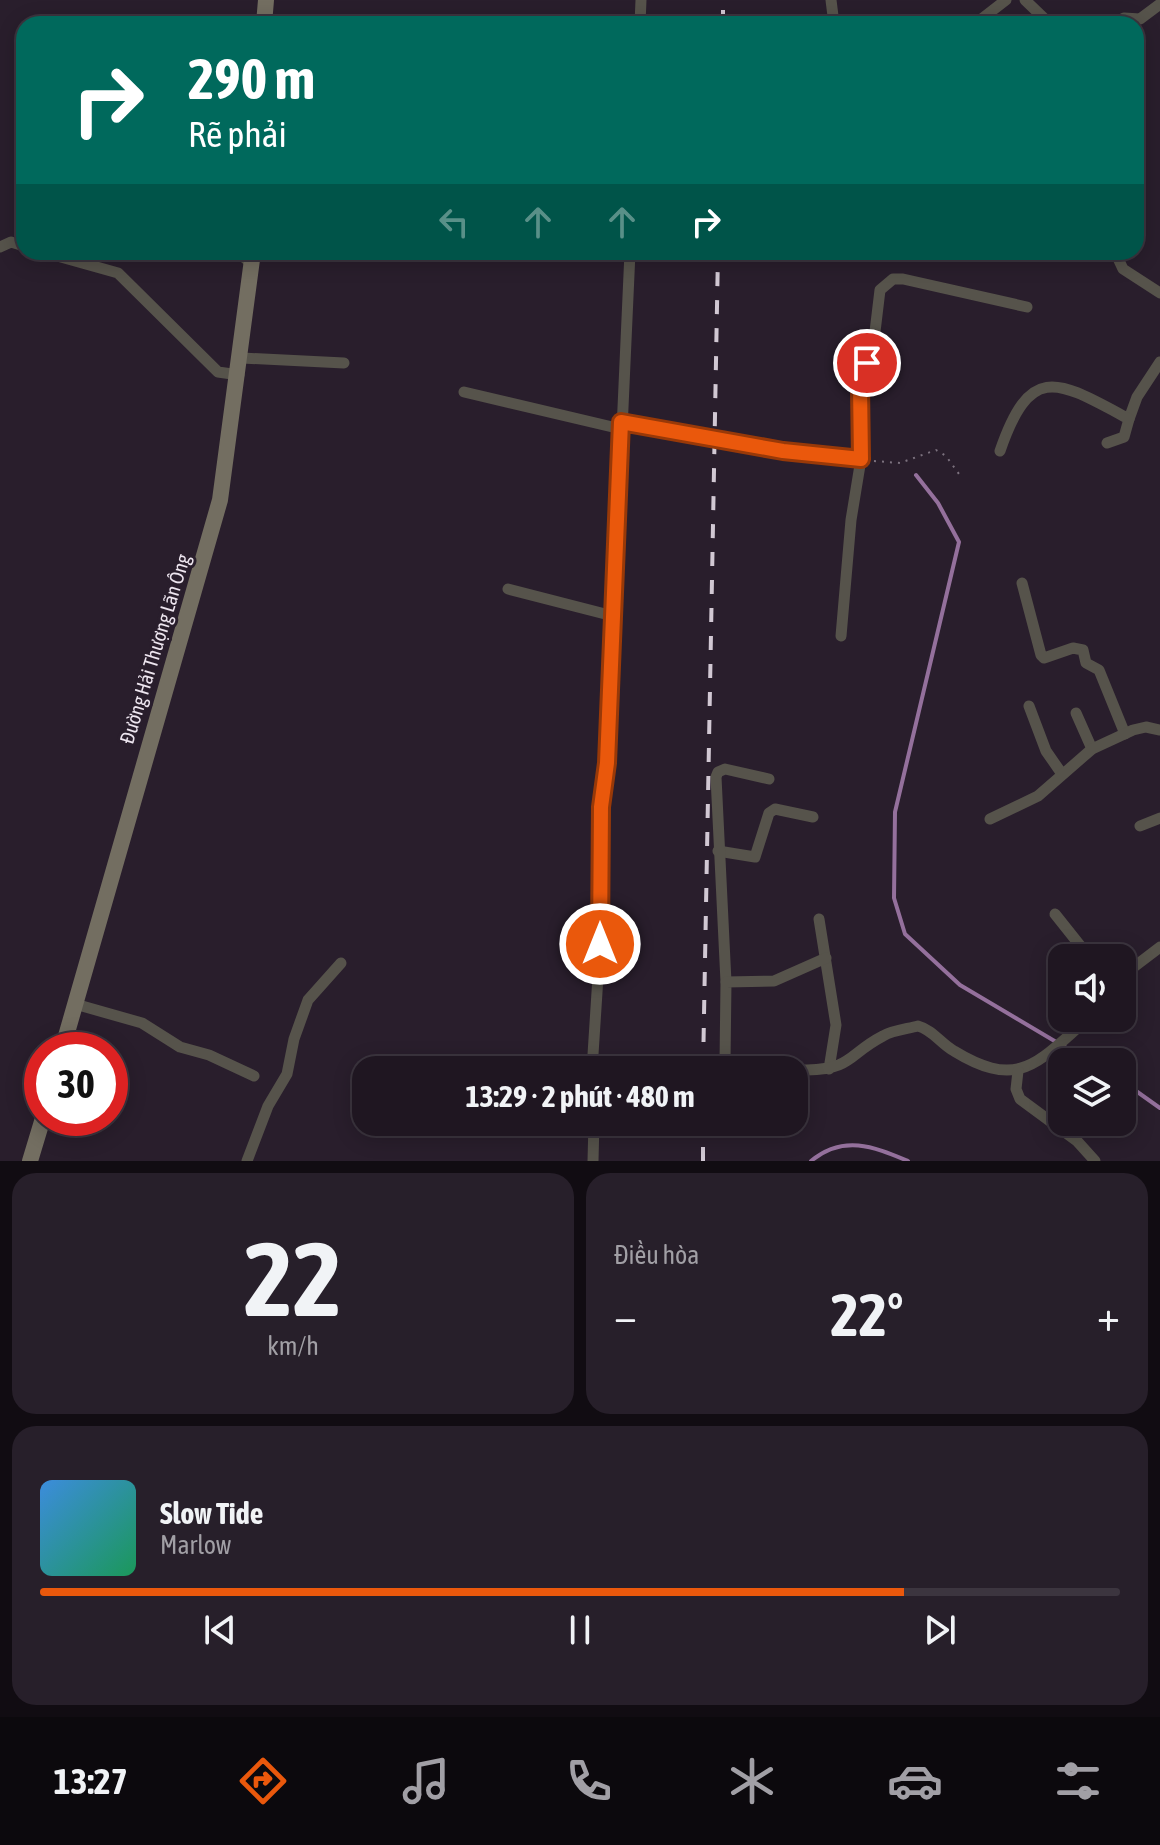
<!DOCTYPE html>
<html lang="vi">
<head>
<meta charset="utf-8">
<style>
	:root { --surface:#1f1621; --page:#271f2a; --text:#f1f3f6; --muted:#a19fa5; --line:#3c353f; --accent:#ea580c }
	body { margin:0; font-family:"Asap Condensed",sans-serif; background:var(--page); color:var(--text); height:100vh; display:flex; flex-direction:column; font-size:30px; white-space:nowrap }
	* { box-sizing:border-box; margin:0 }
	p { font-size:26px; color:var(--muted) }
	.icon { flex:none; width:44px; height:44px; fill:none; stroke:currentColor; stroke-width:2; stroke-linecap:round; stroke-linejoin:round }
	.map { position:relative; height:1161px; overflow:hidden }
	.side { display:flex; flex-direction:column; gap:12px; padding:12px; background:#110c12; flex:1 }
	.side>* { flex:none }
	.top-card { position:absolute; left:16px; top:16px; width:1128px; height:244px; border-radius:24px; box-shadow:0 4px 20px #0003,0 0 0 2px var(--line); background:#00695c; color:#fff; overflow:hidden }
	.tools { position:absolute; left:1048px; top:944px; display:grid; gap:16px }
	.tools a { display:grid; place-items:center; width:88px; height:88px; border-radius:16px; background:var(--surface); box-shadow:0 4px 20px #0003,0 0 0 2px var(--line); font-size:40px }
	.speed { position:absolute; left:24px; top:1032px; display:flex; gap:16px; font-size:40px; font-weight:700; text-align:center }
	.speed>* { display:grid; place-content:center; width:104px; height:104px; border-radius:50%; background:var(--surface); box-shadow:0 4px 20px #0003,0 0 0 2px var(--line); line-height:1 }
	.speed .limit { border:12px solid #d22; background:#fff; color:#111 }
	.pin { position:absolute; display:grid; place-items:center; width:68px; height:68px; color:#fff; margin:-34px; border:4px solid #fff; border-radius:50%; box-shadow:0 2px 8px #0007 }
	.me { position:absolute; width:88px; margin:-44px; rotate:0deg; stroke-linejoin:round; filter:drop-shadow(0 0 6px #0008) }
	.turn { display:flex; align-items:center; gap:28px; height:168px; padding:0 40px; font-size:36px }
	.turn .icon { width:104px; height:104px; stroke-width:2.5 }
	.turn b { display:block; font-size:56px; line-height:68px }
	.lanes { display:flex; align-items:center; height:76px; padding:0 40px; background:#0003; justify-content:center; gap:40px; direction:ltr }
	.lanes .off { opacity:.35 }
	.big { font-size:60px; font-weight:700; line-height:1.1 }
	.side .widget { flex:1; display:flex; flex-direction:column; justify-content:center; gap:12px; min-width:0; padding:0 28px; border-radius:24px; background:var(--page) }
	.side .dial { align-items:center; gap:0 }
	.dial b { font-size:104px; line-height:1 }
	.song { display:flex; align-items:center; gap:24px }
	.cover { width:96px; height:96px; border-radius:12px; background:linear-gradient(135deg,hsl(210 70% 55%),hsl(150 70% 35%)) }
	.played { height:8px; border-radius:4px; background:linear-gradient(90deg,var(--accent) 80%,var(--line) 80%) }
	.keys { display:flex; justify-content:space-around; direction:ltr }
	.heat { display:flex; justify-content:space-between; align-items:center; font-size:44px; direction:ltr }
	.side .tiles { flex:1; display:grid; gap:12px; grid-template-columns:1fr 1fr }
	.widget:last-child { grid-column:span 2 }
	.trip { position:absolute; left:352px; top:1056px; width:456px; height:80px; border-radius:24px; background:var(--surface); box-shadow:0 4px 20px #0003,0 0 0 2px var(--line); font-weight:700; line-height:80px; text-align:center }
	.dock { display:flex; height:128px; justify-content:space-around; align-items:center; background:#0c090d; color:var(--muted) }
	.dock .icon { width:56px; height:56px }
	.dock .active { color:var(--accent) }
	.dock b { font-size:36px; color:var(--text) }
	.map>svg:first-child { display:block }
</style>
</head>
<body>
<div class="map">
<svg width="1160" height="1161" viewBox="0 0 1160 1161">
	<rect width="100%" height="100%" fill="#291e2c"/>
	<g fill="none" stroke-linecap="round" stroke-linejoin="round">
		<g stroke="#94709c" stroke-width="4">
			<polyline points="916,475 938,503 959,542 895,812 894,898 905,934 960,985 1090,1062"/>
			<polyline points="1122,1081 1160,1108"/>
			<path d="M811,1161C844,1134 874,1147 908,1161"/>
		</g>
		<polyline stroke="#7c727f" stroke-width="2" stroke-dasharray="2 6" stroke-linecap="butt" points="874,461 900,463 936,450 946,456 959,474"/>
		<g stroke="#56534b" stroke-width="11">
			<polyline points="831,0 834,24"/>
			<polyline points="1025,0 1050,24"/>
			<polyline points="640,24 641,0"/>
			<polyline points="975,24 1006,0"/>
			<polyline points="1114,24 1124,18 1140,19 1160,4"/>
			<polyline points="0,247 11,242 24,246"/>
			<polyline points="43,252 118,273 218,372 239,375"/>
			<polyline points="238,252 253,265"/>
			<polyline points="1115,252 1123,269 1160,293"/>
			<polyline points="242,358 344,363"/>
			<polyline points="464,392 621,429"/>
			<polyline points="1129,419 1137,397 1160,362"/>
			<polyline points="621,422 783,451 861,459"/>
			<path d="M1000,451C1031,361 1058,381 1129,419L1124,437L1107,443"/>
			<polyline points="1022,583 1041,655 1044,658 1073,648 1083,650 1086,663 1099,670 1125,734"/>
			<polyline points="508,589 613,616"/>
			<polyline points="841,636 851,520 861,459 860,386 874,340 880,290 893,279 903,279 1027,307"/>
			<polyline points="1029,706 1046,751 1062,774"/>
			<polyline points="1076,713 1092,749"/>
			<polyline points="990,819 1038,796 1092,749 1133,730 1146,727 1160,730"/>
			<polyline points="1140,826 1160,818"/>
			<polyline points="718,851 755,857 769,813 775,809 813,817"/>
			<polyline points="1055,914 1090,958"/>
			<polyline points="819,919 836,1025 829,1069"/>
			<polyline points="1122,976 1160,947"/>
			<polyline points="726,982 716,777 718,772 725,769 769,779"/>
			<polyline points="75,1004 142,1023 180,1047 209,1055 254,1076"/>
			<polyline points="725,1062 726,982 774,981 826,958"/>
			<polyline points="592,1070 601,930 601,807 607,763 630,252"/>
			<path d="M687,1070C711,1050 776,1070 807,1070C853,1069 848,1054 883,1036C893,1030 907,1029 918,1026C933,1030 941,1044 954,1051C1021,1092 1039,1060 1089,1018"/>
			<polyline points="1018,1071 1016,1089 1020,1099 1077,1141 1095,1161"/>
			<polyline points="247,1161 268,1106 287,1074 294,1039 308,1000 341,963"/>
			<polyline points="593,1161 594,1122"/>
		</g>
		<g stroke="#736e61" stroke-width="16">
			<polyline points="264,24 266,0"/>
			<polyline points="62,1050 220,500 253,252"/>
			<polyline points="30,1161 43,1118"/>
		</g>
		<g stroke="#d1c8d3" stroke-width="4" stroke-dasharray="14 14" stroke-linecap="butt">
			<polyline points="723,24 723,0"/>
			<polyline points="703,1070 718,252"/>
			<polyline points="703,1161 703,1122"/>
		</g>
	</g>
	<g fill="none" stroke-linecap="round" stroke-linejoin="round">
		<defs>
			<polyline id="route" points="600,944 601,807 607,763 621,422 783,451 861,459 860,386 867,363"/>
		</defs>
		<use href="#route" stroke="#983908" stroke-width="20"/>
		<use href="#route" stroke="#ea580c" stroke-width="14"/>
	</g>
	<g text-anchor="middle" stroke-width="6" stroke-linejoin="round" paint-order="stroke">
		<g font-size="20" fill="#ede5ef" stroke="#291e2c">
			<text transform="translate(155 649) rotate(-73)" y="7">Đường Hải Thượng Lãn Ông</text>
		</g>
	</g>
</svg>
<div class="tools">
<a><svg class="icon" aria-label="sound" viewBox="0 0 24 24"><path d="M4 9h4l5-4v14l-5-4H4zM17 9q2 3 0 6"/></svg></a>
<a><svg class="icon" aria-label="layers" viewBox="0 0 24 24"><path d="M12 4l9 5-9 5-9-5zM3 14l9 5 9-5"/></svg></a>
</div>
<div class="speed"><div class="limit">30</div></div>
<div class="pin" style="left:867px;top:363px;background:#d93025"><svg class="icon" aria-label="arrive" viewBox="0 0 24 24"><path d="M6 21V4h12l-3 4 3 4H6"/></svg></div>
<svg class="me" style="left:600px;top:944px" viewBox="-20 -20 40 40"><circle r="17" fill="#ea580c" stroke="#fff" stroke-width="3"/><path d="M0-11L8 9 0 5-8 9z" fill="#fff"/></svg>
<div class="trip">13:29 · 2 phút · 480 m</div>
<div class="top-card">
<div class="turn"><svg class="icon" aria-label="right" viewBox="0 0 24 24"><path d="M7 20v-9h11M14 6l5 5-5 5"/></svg><div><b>290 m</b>Rẽ phải</div></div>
<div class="lanes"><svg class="icon off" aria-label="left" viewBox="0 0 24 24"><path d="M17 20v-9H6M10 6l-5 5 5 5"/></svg><svg class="icon off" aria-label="ahead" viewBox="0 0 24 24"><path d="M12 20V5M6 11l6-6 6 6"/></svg><svg class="icon off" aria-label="ahead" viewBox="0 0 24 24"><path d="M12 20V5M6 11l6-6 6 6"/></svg><svg class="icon" aria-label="right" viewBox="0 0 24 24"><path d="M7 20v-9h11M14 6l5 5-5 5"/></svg></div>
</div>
</div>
<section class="side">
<div class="tiles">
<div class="widget dial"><b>22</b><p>km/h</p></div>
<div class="widget"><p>Điều hòa</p>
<div class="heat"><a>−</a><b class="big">22°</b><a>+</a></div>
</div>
<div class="widget">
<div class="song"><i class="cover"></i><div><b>Slow Tide</b><p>Marlow</p></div></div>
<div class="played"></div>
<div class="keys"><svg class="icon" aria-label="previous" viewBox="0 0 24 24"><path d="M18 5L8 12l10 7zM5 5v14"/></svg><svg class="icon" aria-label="pause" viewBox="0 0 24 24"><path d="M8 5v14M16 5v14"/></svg><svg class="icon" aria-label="next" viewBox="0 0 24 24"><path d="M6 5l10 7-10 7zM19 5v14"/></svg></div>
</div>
</div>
</section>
<nav class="dock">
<b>13:27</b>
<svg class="icon active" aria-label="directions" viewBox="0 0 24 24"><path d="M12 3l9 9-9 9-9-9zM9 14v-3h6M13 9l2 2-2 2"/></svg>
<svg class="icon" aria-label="music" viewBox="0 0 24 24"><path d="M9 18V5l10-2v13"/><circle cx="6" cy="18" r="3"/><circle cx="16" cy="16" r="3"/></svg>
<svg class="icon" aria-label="phone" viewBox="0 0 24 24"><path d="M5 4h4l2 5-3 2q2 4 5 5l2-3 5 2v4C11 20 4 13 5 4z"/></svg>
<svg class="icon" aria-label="climate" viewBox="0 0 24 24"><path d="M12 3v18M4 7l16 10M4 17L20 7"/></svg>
<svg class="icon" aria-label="car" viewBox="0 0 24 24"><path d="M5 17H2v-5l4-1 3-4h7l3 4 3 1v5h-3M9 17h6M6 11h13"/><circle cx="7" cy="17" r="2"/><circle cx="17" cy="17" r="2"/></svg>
<svg class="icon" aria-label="filters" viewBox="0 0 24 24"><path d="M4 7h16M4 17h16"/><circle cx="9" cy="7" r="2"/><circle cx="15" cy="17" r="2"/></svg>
</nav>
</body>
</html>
